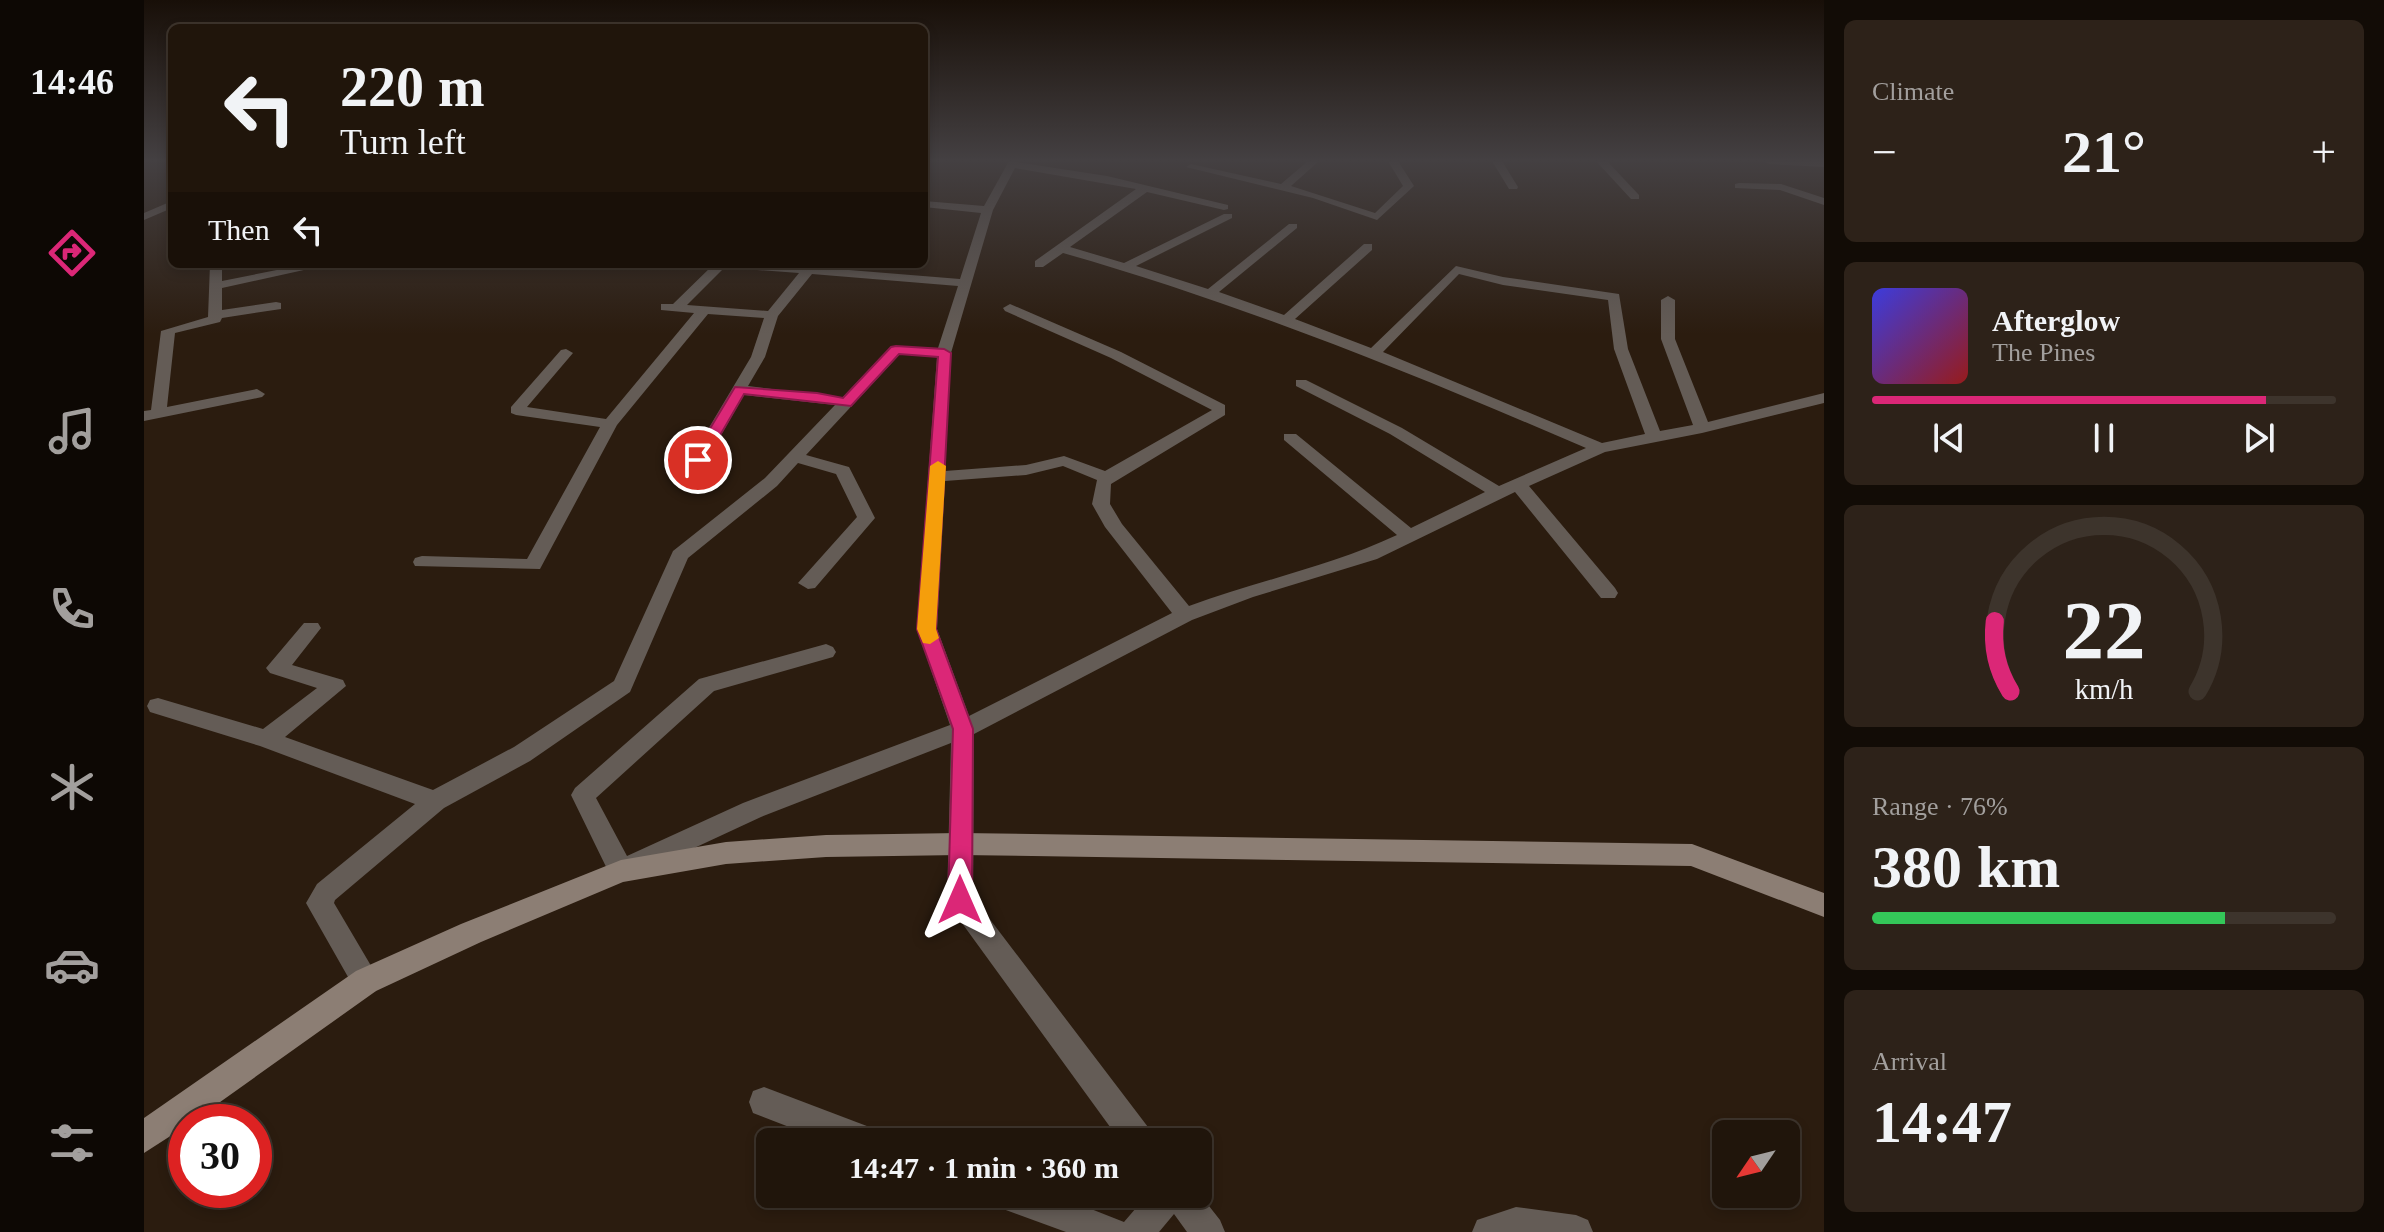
<!DOCTYPE html>
<html lang="en">
<head>
<meta charset="utf-8">
<style>
	:root { --surface:#20150b; --page:#2d2219; --text:#f1f3f6; --muted:#a29f9d; --line:#3d342c; --accent:#db2777 }
	body { margin:0; font-family:"Times New Roman",serif; background:var(--page); color:var(--text); height:100vh; display:flex; flex-direction:column; font-size:30px; white-space:nowrap }
	* { box-sizing:border-box; margin:0 }
	p { font-size:26px; color:var(--muted) }
	.icon { flex:none; width:44px; height:44px; fill:none; stroke:currentColor; stroke-width:2; stroke-linecap:round; stroke-linejoin:round }
	.map { position:relative; flex:1; overflow:hidden }
	.panel { display:flex; flex-direction:column; gap:20px; padding:20px; background:#120c06; width:560px }
	.panel>* { flex:none }
	.banner { position:absolute; left:24px; top:24px; width:760px; height:244px; border-radius:12px; box-shadow:0 4px 12px #0003,0 0 0 2px var(--line); background:#20150b; color:var(--text); overflow:hidden }
	.needle { width:52px; rotate:235deg }
	.fabs { position:absolute; left:1568px; top:1120px; display:grid; gap:16px }
	.fabs a { display:grid; place-items:center; width:88px; height:88px; border-radius:12px; background:var(--surface); box-shadow:0 4px 12px #0003,0 0 0 2px var(--line); font-size:40px }
	.speed { position:absolute; left:24px; top:1104px; display:flex; gap:16px; font-size:40px; font-weight:700; text-align:center }
	.speed>* { display:grid; place-content:center; width:104px; height:104px; border-radius:50%; background:var(--surface); box-shadow:0 4px 12px #0003,0 0 0 2px var(--line); line-height:1 }
	.speed .limit { border:12px solid #d22; background:#fff; color:#111 }
	.pin { position:absolute; display:grid; place-items:center; width:68px; height:68px; color:#fff; margin:-34px; border:4px solid #fff; border-radius:50%; box-shadow:0 2px 8px #0007 }
	.me { position:absolute; width:88px; margin:-44px; rotate:0deg; stroke-linejoin:round; filter:drop-shadow(0 0 6px #0008) }
	.turn { display:flex; align-items:center; gap:28px; height:168px; padding:0 40px; font-size:36px }
	.turn .icon { width:104px; height:104px; stroke-width:2.5 }
	.turn b { display:block; font-size:56px; line-height:68px }
	.then { display:flex; align-items:center; height:76px; padding:0 40px; background:#0003; gap:16px; font-size:30px }
	.big { font-size:60px; font-weight:700; line-height:1.1 }
	.panel .widget { flex:1; display:flex; flex-direction:column; justify-content:center; gap:12px; min-width:0; padding:0 28px; border-radius:12px; background:var(--page) }
	.panel .dial { align-items:center; gap:0 }
	.dial svg { height:208px; overflow:visible; fill:none; stroke:var(--line); stroke-width:7; stroke-linecap:round; text-anchor:middle }
	.dial text { fill:var(--text); stroke:none }
	.song { display:flex; align-items:center; gap:24px }
	.cover { width:96px; height:96px; border-radius:12px; background:linear-gradient(135deg,hsl(240 70% 55%),hsl(0 70% 35%)) }
	.played { height:8px; border-radius:4px; background:linear-gradient(90deg,var(--accent) 85%,var(--line) 85%) }
	.keys { display:flex; justify-content:space-around; direction:ltr }
	.heat { display:flex; justify-content:space-between; align-items:center; font-size:44px; direction:ltr }
	.charge { height:12px; border-radius:6px; background:linear-gradient(90deg,#34c759 76%,var(--line) 0) }
	.trip { position:absolute; left:612px; top:1128px; width:456px; height:80px; border-radius:12px; background:var(--surface); box-shadow:0 4px 12px #0003,0 0 0 2px var(--line); font-weight:700; line-height:80px; text-align:center }
	main { display:flex; flex:1; min-height:0 }
	.tabs { display:flex; flex-direction:column; width:144px; justify-content:space-around; align-items:center; background:#0d0804; color:var(--muted) }
	.tabs .icon { width:56px; height:56px }
	.tabs .current { color:var(--accent) }
	.tabs b { font-size:36px; color:var(--text) }
	.map>svg:first-child { display:block }
</style>
</head>
<body>
<main>
<nav class="tabs">
<b>14:46</b>
<svg class="icon current" aria-label="directions" viewBox="0 0 24 24"><path d="M12 3l9 9-9 9-9-9zM9 14v-3h6M13 9l2 2-2 2"/></svg>
<svg class="icon" aria-label="music" viewBox="0 0 24 24"><path d="M9 18V5l10-2v13"/><circle cx="6" cy="18" r="3"/><circle cx="16" cy="16" r="3"/></svg>
<svg class="icon" aria-label="phone" viewBox="0 0 24 24"><path d="M5 4h4l2 5-3 2q2 4 5 5l2-3 5 2v4C11 20 4 13 5 4z"/></svg>
<svg class="icon" aria-label="climate" viewBox="0 0 24 24"><path d="M12 3v18M4 7l16 10M4 17L20 7"/></svg>
<svg class="icon" aria-label="car" viewBox="0 0 24 24"><path d="M5 17H2v-5l4-1 3-4h7l3 4 3 1v5h-3M9 17h6M6 11h13"/><circle cx="7" cy="17" r="2"/><circle cx="17" cy="17" r="2"/></svg>
<svg class="icon" aria-label="filters" viewBox="0 0 24 24"><path d="M4 7h16M4 17h16"/><circle cx="9" cy="7" r="2"/><circle cx="15" cy="17" r="2"/></svg>
</nav>
<div class="map">
<svg width="1680" height="1232" viewBox="0 0 1680 1232">
	<rect width="100%" height="100%" fill="#2b1c0f"/>
	<g fill="none" stroke-linecap="round" stroke-linejoin="round">
		<g fill="#645c56" fill-rule="evenodd">
			<path d="M865,161L963,176L1084,205V209L1080,210L1003,192L926,247L980,263L1080,214H1088V218L992,266L1064,289L1145,224H1153V228L1075,292L1140,315L1220,244H1228V250L1151,319L1227,348L1312,266L1359,277L1475,294L1484,349L1516,431L1549,425L1517,339V300L1524,296L1531,300V339L1564,422L1680,393V403L1558,433L1461,452L1385,486L1471,588L1474,593L1471,598H1457L1371,492L1233,559L1109,597L1048,620L830,734L829,897L1007,1131L1012,1142H977L807,908L803,900L807,743L617,817L477,882L468,879L427,795L431,788L555,679L682,644L689,647L692,652L689,657L570,691L452,798L483,856L599,803L806,725L773,629L793,357L756,354L662,455L705,467L731,518L671,588L664,589L654,583L713,517L692,474L654,463L633,486L544,558L486,692L386,761L300,808L191,900L190,903L236,981L232,991L222,995L212,991L162,903L173,884L271,804L116,746L6,712L3,706L6,700L14,698L119,729L173,688L126,673L122,668L160,623H174L177,628L148,665L199,680L202,686L141,737L289,790L370,747L470,681L529,551L621,478L691,405L600,395L547,487H535L532,483L607,357L620,318L564,314L473,425L396,569L271,566L269,562L271,558L278,556L383,559L456,427L372,415L367,413V407L417,350L422,349L429,353L383,407L462,419L550,313L517,310V304H529L570,264H631L816,279L837,213L780,207V201L840,206ZM871,168L992,189L891,261V267H899L919,253C1098,304 1270,374 1442,448L1355,486L1258,428L1162,380H1152V386L1246,434L1341,492L1267,528L1152,434H1140V440L1253,535C1187,566 1113,581 1045,606L978,524L966,504L967,484L1081,415V405L977,352L866,304L859,308L861,311L967,358L1068,410L961,471L920,456L882,465L801,471L807,353L849,210ZM581,267L585,268L655,273L624,311L543,305ZM668,274L814,286L794,348L747,347L698,398L604,386L621,357L634,316ZM1315,274L1359,285L1464,300L1470,349L1501,434L1458,443L1239,352ZM919,466L953,480L948,504L961,527L1028,613L825,716L793,629L801,481L882,475Z"/>
			<polygon points="1164,161 1175,161 1147,186 1231,213 1259,186 1244,161 1254,161 1270,186 1233,220 1169,198 1042,167 1047,164 1137,184"/>
			<polygon points="1348,161 1358,161 1374,187 1373,189 1365,189"/>
			<polygon points="1452,161 1463,161 1495,195 1495,199 1487,199"/>
			<polygon points="1620,161 1680,161 1680,167 1625,164"/>
			<polygon points="1595,183 1637,184 1680,198 1680,205 1636,190 1591,188 1591,184"/>
			<polygon points="28,201 28,208 0,220 0,213"/>
			<polygon points="66,264 78,264 78,281 163,264 178,266 78,288 78,310 132,302 137,303 137,309 78,318 76,322 31,333 23,407 113,389 121,394 118,397 0,421 0,411 7,410 17,331 64,317"/>
			<polygon points="620,1087 736,1131 741,1142 684,1142 609,1113 605,1102 609,1091"/>
			<polygon points="1054,1192 1076,1220 1081,1232 1043,1232 1030,1214 1015,1232 922,1232 851,1206 847,1194 909,1194 980,1222 1004,1194"/>
			<polygon points="1372,1207 1432,1215 1444,1220 1449,1232 1328,1232 1333,1220"/>
		</g>
		<polygon fill="#8c7e74" fill-rule="evenodd" points="816,833 1548,844 1680,893 1680,917 1547,866 816,855 682,857 582,864 479,882 337,942 232,991 48,1122 42,1122 42,1126 0,1153 0,1118 212,971 317,924 477,860 582,842 682,835"/>
	</g>
	<linearGradient id="sky" x2="0" y2="1"><stop stop-color="#180f08"/><stop offset="0.48" stop-color="#444042"/><stop offset="1" stop-color="#444042" stop-opacity="0"/></linearGradient>
	<rect width="1680" height="334" fill="url(#sky)"/>
	<polygon fill="#db2777" stroke="#8e194d" stroke-width="2" points="752,346 800,349 807,353 792,629 829,729 828,900 824,907 816,910 807,907 804,900 809,729 773,629 794,357 755,354 707,406 600,394 560,463 549,463 547,460 591,387 673,393 699,398 747,347"/>
	<polygon fill="#f59e0b" points="794,461 802,466 792,629 795,638 786,644 779,643 773,629 786,466"/>
</svg>
<div class="fabs">
<a><svg class="needle" viewBox="-14 -14 28 28"><path d="M0-13l5 13h-10z" fill="#e53935"/><path d="M0 13l5-13h-10z" fill="#a29f9d"/></svg></a>
</div>
<div class="speed"><div class="limit">30</div></div>
<div class="pin" style="left:554px;top:460px;background:#d93025"><svg class="icon" aria-label="arrive" viewBox="0 0 24 24"><path d="M6 21V4h12l-3 4 3 4H6"/></svg></div>
<svg class="me" style="left:816px;top:900px" viewBox="-20 -20 40 40"><path d="M0-17L14 15 0 8-14 15z" fill="#db2777" stroke="#fff" stroke-width="4"/></svg>
<div class="trip">14:47 · 1 min · 360 m</div>
<div class="banner">
<div class="turn"><svg class="icon" aria-label="left" viewBox="0 0 24 24"><path d="M17 20v-9H6M10 6l-5 5 5 5"/></svg><div><b>220 m</b>Turn left</div></div>
<div class="then">Then<svg class="icon" aria-label="left" viewBox="0 0 24 24"><path d="M17 20v-9H6M10 6l-5 5 5 5"/></svg></div>
</div>
</div>
<section class="panel">
<div class="widget"><p>Climate</p>
<div class="heat"><a>−</a><b class="big">21°</b><a>+</a></div>
</div>
<div class="widget">
<div class="song"><i class="cover"></i><div><b>Afterglow</b><p>The Pines</p></div></div>
<div class="played"></div>
<div class="keys"><svg class="icon" aria-label="previous" viewBox="0 0 24 24"><path d="M18 5L8 12l10 7zM5 5v14"/></svg><svg class="icon" aria-label="pause" viewBox="0 0 24 24"><path d="M8 5v14M16 5v14"/></svg><svg class="icon" aria-label="next" viewBox="0 0 24 24"><path d="M6 5l10 7-10 7zM19 5v14"/></svg></div>
</div>
<div class="widget dial"><svg viewBox="0 0 100 80">
<path d="M14 69A42 42 0 1 1 86 69"/>
<path d="M14 69A42 42 0 0 1 8 42" stroke="#db2777"/>
<text x="50" y="56" font-size="32" font-weight="700">22</text>
<text x="50" y="72" font-size="11">km/h</text>
</svg></div>
<div class="widget"><p>Range · 76%</p><b class="big">380 km</b><div class="charge"></div></div>
<div class="widget"><p>Arrival</p><b class="big">14:47</b></div>
</section>
</main>
</body>
</html>
